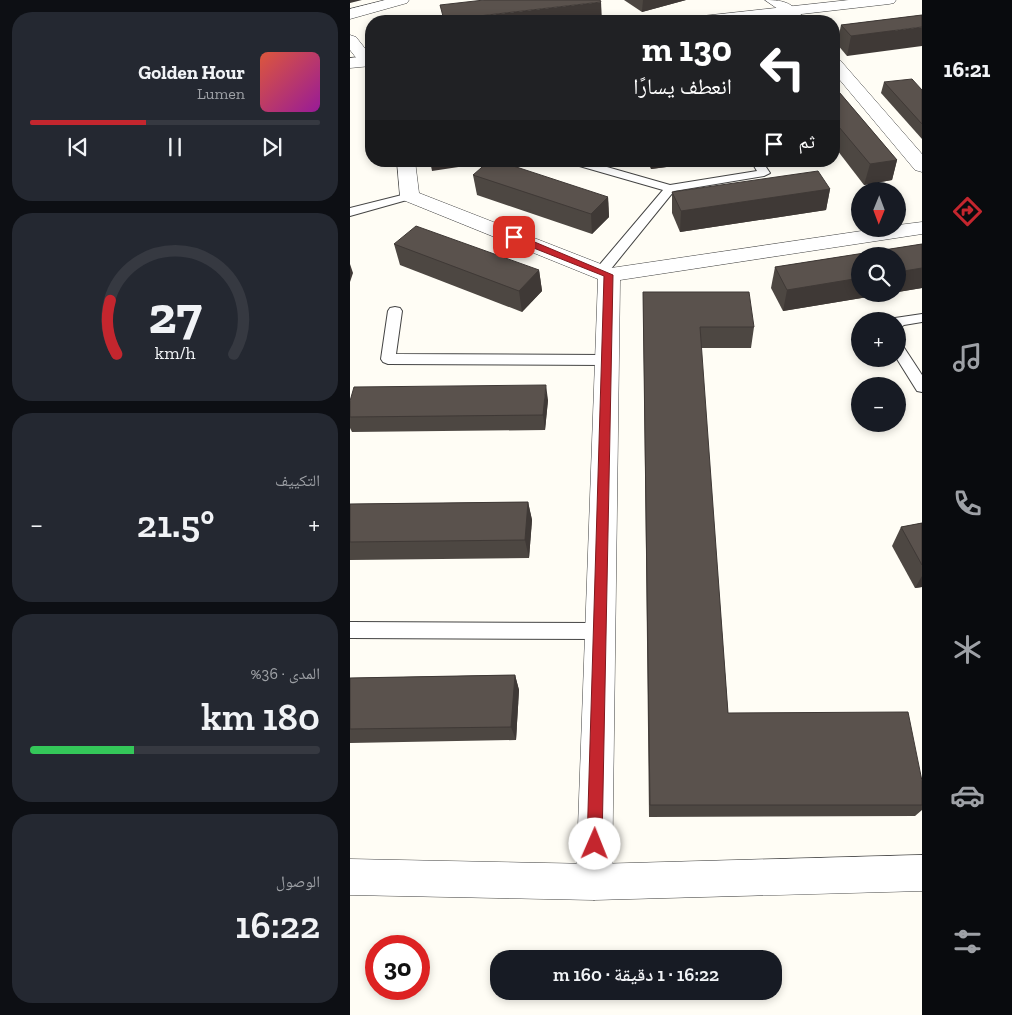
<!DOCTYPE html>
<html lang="ar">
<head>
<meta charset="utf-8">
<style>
	:root { --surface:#171b24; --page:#242831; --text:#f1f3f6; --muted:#9ea1a6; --line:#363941; --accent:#c4262e }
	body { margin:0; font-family:"Zilla Slab","Noto Naskh Arabic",serif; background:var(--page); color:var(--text); direction:rtl; height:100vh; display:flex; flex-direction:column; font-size:19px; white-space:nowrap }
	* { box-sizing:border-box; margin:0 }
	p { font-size:16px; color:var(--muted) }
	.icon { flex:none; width:28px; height:28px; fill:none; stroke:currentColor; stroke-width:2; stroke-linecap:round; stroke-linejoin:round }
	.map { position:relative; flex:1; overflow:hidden; direction:ltr }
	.panel { display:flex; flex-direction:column; gap:12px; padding:12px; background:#0d0f14; width:350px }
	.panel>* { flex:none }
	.guide { position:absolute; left:15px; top:15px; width:475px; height:152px; border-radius:20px; box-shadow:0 2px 8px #0003; direction:rtl; background:#202124; color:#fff; overflow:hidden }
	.needle { width:32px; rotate:181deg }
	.fabs { position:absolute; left:501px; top:182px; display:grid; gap:10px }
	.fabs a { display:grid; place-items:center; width:55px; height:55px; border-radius:50%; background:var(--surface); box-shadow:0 2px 8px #0003; font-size:25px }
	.speed { position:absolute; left:15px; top:935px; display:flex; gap:10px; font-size:25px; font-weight:700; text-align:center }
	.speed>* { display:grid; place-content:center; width:65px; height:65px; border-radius:50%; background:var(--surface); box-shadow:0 2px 8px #0003; line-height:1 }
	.speed .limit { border:8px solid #d22; background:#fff; color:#111 }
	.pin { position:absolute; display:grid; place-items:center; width:42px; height:42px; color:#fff; margin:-21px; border-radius:10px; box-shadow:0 2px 8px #0006 }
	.me { position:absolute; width:55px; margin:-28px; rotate:1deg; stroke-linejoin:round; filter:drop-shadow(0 0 4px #0008) }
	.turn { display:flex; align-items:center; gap:18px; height:105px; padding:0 25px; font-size:22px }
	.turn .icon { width:65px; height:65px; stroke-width:2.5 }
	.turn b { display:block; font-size:35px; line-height:42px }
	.then { display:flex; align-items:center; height:48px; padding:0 25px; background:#0003; gap:10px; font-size:19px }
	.big { font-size:38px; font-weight:600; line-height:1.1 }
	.panel .widget { flex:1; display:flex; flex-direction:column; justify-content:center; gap:8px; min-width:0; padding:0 18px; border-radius:20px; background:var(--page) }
	.panel .dial { align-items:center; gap:0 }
	.dial svg { height:130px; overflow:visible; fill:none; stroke:var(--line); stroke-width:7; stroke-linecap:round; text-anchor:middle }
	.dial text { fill:var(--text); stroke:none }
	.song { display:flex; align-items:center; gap:15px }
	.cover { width:60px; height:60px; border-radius:8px; background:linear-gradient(135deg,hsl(10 70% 55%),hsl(300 70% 35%)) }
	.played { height:5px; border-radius:2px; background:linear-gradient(90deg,var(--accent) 40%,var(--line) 40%) }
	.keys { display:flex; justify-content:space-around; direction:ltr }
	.heat { display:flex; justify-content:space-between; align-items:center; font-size:28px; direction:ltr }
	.charge { height:8px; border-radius:4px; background:linear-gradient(90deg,#34c759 36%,var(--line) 0) }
	.trip { position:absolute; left:140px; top:950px; width:292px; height:50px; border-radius:20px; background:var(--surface); box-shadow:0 2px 8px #0003; font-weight:600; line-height:50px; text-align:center; direction:rtl }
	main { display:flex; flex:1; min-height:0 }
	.menu { display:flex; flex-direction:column; width:90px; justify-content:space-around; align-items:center; background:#090b0e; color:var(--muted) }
	.menu .icon { width:35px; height:35px }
	.menu .current { color:var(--accent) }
	.menu b { font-size:22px; color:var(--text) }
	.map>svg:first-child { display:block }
</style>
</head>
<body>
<main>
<nav class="menu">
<b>16:21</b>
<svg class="icon current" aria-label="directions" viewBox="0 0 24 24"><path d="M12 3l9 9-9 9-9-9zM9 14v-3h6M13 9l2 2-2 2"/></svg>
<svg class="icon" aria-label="music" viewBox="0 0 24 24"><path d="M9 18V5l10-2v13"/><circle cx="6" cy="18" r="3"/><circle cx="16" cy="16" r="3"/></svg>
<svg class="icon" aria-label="phone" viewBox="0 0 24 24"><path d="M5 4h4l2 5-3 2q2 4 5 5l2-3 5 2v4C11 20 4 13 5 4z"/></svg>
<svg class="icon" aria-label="climate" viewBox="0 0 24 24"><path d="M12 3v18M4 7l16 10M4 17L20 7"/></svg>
<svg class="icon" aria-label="car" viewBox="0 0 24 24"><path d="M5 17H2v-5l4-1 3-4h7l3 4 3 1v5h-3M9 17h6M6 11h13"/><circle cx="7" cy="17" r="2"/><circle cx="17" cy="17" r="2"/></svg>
<svg class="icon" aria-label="filters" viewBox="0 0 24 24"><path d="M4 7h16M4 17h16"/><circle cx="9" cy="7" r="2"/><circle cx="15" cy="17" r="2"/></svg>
</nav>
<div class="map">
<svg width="572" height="1015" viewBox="0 0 572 1015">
	<rect width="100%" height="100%" fill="#fffdf5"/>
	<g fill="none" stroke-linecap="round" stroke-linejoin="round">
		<defs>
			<g id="service">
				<polygon points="218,161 236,161 320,185 407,171 401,161 412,161 420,173 414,176 324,191 256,275 246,275 245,272 246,269 313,190 219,163"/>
				<polygon points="60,193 66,196 64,198 0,216 0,208"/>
				<polygon points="45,307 50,308 52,311 46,354 256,355 261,357 263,360 261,363 256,365 38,364 33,362 31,359 38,311 40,308"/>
				<polygon points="572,314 572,322 554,325 548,329 548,321 543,321 545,318"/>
				<polygon points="548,344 553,346 572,375 572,392 567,391 547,359"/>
				<polygon points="0,622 250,623 256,625 259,631 256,637 250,639 0,638"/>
			</g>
			<g id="minor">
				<polygon points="35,0 59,0 57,3 0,19 0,9"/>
				<path d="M415,0C436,0 443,3 456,21H440L435,14Z"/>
				<polygon points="0,35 6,37 21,56 21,65 11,64 0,50"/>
				<polygon points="484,58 490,60 572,154 572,172 565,170 484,73"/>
				<polygon points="47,161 65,161 69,193 261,268 525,229 548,229 548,225 572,222 572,234 270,280 262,882 257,895 244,900 231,895 226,882 248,279 53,200 50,196"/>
			</g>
			<g id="tertiary">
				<polygon points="499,0 546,0 544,3 539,4 391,21 345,21 348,18 353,16"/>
				<polygon points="21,56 21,66 0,68 0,58"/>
				<polygon points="572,855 572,891 244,900 0,895 0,859 244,864"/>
			</g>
		</defs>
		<use href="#service" stroke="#444" stroke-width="2"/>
		<use href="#minor" stroke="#444" stroke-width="1"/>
		<use href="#tertiary" stroke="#444" stroke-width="1"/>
		<use href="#service" fill="#fff" fill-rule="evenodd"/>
		<use href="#minor" fill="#fff" fill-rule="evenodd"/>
		<use href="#tertiary" fill="#fff" fill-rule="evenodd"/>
	</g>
	<g fill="#4d4742">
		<polygon points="274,0 336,0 292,12"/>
		<polygon points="572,15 497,56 487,44 491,25"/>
		<polygon points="534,82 572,90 572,139 531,93"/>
		<polygon points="484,86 547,160 542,180 514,185 484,146"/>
		<polygon points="297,161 332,161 332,165 301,169"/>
		<polygon points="123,175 258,197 259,217 242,234 127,195"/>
		<polygon points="480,189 476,210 330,232 322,213 322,192"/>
		<polygon points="44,244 189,270 192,291 172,312 50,265"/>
		<polygon points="572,244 572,288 433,311 421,288 425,267"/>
		<polygon points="293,292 404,327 401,348 351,348 378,713 572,781 572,810 565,816 299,817"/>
		<polygon points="198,400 195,430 2,432 0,428 0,401"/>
		<polygon points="178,502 182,520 179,558 0,560 0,504"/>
		<polygon points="572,523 572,587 565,588 542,546 551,527"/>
		<polygon points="165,675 169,690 166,740 0,743 0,678"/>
	</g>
	<g fill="#3f3936">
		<polygon points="0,0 12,0 0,3"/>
		<polygon points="293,0 336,0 292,12"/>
		<polygon points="251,2 252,21 94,21 94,20"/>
		<polygon points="572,27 572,46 497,56 501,36"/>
		<polygon points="547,160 542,180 514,185 520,164"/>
		<polygon points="80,161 114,161 115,166 82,171"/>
		<polygon points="301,161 332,161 332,165 301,169"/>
		<polygon points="480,189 476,210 330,232 331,211"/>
		<polygon points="258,197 259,217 242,234 241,214"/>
		<polygon points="0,264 3,273 0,282"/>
		<polygon points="572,268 572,288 548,292 548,272"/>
		<polygon points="189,270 192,291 172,312 169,291"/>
		<polygon points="510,278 510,294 536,294 433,311 437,290"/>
		<polygon points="196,385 198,400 195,430 193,415"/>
		<polygon points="178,502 182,520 179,558 175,540"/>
		<polygon points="572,576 572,587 565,588"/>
		<polygon points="165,675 169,690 166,740 161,727"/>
	</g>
	<g fill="#5a524d" stroke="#3f3936">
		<polygon points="134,0 250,0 251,2 94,20 90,5"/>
		<polygon points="572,15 572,27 501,36 491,25"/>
		<polygon points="562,79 572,90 572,124 534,82"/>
		<polygon points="484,86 547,160 520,164 484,121"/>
		<polygon points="139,161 148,161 258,197 241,214 123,175"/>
		<polygon points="468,171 480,189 331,211 322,192"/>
		<polygon points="66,226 189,270 169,291 44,244"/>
		<polygon points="572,244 572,268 548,272 548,256 510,256 510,278 437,290 425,267"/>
		<polygon points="293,292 399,292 404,327 350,327 378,713 558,712 572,781 572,805 300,805"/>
		<polygon points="196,385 193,415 0,417 0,401 4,387"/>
		<polygon points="178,502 175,540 0,542 0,504"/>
		<polygon points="572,523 572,565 551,527"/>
		<polygon points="165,675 161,727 0,729 0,678"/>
	</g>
	<polygon fill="#c4262e" stroke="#7f191e" points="161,235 168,235 263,275 252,844 250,849 245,851 239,849 237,844 254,276 161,239"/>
</svg>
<div class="fabs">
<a><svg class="needle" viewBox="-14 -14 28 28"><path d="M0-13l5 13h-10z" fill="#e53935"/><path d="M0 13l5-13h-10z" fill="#9ea1a6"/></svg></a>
<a><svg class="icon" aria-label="search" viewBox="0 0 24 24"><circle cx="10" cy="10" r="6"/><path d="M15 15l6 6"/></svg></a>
<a>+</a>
<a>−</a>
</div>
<div class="speed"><div class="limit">30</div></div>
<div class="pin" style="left:164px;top:237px;background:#d93025"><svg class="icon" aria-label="arrive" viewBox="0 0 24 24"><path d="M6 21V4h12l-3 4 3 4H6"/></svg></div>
<svg class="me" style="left:245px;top:844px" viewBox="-20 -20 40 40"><circle r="19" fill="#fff"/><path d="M0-13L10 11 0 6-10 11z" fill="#c4262e"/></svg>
<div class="trip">16:22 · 1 دقيقة · 160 m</div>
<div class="guide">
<div class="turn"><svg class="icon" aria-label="left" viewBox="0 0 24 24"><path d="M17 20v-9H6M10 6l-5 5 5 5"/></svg><div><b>130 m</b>انعطف يسارًا</div></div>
<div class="then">ثم<svg class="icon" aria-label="arrive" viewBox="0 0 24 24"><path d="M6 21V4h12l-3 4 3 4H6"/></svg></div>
</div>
</div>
<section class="panel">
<div class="widget">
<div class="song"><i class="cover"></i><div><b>Golden Hour</b><p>Lumen</p></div></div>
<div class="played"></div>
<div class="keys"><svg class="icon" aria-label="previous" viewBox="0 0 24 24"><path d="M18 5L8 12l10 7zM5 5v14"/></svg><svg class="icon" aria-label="pause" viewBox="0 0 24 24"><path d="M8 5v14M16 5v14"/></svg><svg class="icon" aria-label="next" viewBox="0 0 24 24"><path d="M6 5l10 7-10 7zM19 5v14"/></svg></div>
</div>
<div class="widget dial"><svg viewBox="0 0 100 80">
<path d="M14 69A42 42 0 1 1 86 69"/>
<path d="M14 69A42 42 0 0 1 10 36" stroke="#c4262e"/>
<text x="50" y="56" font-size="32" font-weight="700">27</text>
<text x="50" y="72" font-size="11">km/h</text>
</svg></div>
<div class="widget"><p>التكييف</p>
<div class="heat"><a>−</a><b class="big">21.5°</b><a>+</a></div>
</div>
<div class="widget"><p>المدى · 36%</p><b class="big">180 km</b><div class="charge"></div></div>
<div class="widget"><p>الوصول</p><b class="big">16:22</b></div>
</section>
</main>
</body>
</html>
